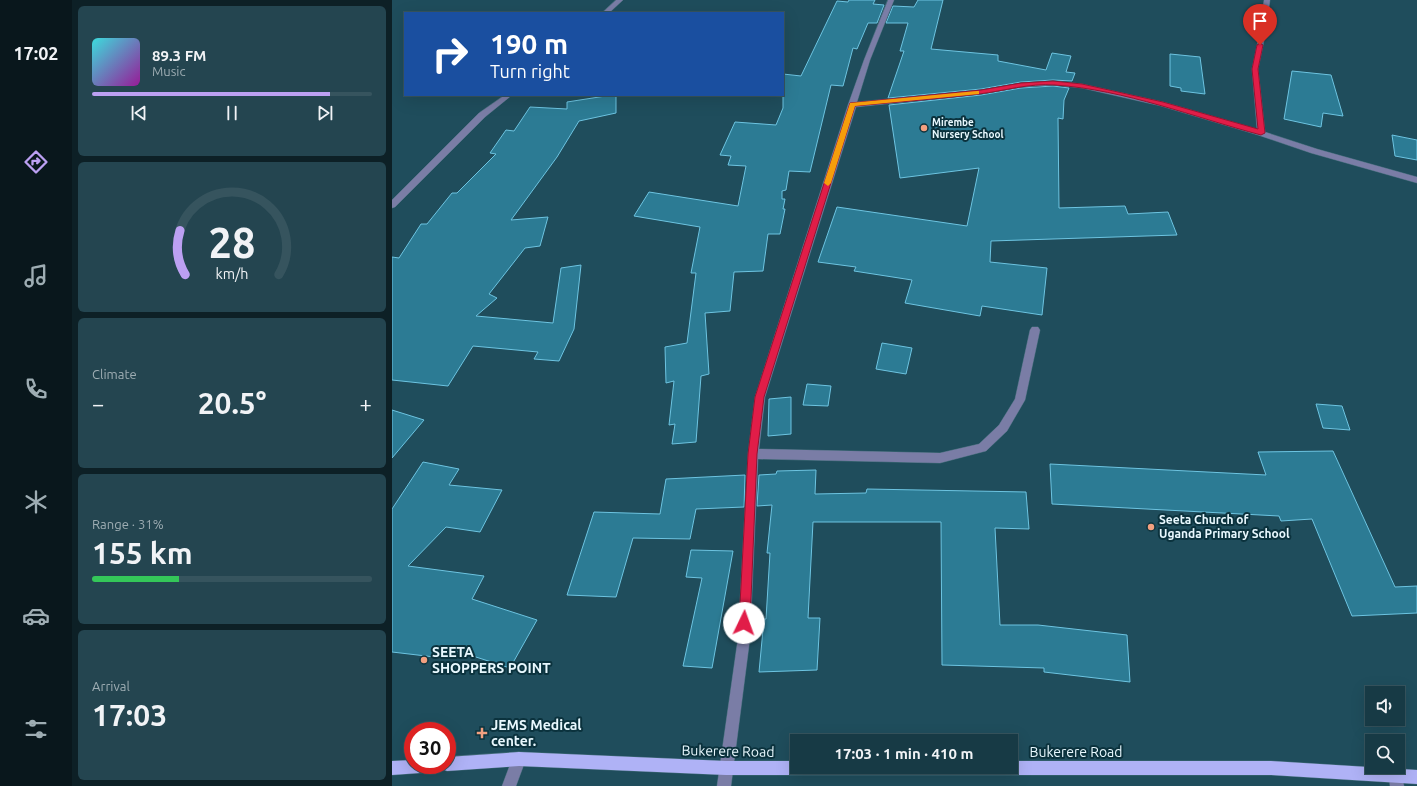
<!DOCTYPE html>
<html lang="en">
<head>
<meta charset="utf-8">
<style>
	:root { --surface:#173a45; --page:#244550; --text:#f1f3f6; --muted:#9eadb3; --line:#36545e; --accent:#bca0f2 }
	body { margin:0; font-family:Ubuntu,sans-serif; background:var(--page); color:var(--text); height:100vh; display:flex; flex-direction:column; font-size:15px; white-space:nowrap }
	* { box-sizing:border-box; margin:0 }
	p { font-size:13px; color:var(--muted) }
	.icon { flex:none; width:22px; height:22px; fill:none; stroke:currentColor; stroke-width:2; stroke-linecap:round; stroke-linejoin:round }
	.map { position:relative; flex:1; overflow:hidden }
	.details { display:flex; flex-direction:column; gap:6px; padding:6px; background:#0d2026; width:320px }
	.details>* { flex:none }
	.top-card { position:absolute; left:12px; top:12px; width:380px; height:84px; border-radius:0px; box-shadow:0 4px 16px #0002,0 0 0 1px var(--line); background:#1a4fa0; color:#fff; overflow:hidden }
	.fabs { position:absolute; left:973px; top:686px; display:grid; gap:8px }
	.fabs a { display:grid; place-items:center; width:40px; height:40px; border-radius:0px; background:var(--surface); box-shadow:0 4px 16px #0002,0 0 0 1px var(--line); font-size:20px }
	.speed { position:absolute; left:12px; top:722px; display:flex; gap:8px; font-size:20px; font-weight:700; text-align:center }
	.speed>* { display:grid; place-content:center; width:52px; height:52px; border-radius:50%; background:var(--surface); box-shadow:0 4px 16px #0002,0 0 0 1px var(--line); line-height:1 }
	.speed .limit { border:6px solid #d22; background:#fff; color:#111 }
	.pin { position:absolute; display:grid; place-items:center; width:34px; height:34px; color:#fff; margin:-41px -17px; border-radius:50% 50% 50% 0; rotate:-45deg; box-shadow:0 0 4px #0007 }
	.pin .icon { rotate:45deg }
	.me { position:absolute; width:44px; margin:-22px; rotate:3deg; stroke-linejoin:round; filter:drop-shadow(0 0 3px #0008) }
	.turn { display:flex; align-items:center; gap:14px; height:84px; padding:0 20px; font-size:18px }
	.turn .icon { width:52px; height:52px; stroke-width:2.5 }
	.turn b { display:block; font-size:28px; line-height:34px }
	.big { font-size:30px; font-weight:700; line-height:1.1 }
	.details .tile { flex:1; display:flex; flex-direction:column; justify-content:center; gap:6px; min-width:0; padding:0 14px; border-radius:6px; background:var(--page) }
	.details .dial { align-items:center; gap:0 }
	.dial svg { height:104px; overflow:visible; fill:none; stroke:var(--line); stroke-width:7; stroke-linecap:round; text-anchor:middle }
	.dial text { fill:var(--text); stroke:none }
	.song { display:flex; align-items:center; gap:12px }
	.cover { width:48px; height:48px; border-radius:6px; background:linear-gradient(135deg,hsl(180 70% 55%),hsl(300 70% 35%)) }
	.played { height:4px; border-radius:2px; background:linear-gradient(90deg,var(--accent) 85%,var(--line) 85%) }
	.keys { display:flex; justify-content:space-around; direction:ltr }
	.heat { display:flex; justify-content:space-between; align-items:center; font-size:22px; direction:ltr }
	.charge { height:6px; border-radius:3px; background:linear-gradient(90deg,#34c759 31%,var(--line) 0) }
	.trip { position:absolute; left:398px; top:734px; width:228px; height:40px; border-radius:0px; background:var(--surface); box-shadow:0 4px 16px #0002,0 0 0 1px var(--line); font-weight:700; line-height:40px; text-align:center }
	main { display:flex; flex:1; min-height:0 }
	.tabs { display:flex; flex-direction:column; width:72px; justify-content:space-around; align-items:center; background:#09171c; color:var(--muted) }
	.tabs .icon { width:28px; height:28px }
	.tabs .current { color:var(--accent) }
	.tabs b { font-size:18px; color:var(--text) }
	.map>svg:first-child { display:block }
</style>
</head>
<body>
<main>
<nav class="tabs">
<b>17:02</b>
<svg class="icon current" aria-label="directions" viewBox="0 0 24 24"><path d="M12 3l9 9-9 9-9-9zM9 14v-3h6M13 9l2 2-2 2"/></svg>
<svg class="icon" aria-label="music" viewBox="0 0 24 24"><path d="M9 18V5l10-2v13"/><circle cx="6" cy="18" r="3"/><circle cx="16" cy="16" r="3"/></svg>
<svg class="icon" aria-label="phone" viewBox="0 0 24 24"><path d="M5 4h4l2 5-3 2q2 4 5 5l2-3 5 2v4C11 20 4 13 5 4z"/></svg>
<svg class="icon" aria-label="climate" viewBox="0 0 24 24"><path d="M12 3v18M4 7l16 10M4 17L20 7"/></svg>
<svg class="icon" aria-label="car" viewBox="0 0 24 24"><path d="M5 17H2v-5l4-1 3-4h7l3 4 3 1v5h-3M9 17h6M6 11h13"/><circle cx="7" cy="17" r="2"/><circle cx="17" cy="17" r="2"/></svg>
<svg class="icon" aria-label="filters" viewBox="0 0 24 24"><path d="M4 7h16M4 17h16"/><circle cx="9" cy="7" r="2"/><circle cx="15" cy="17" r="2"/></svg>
</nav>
<section class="details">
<div class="tile">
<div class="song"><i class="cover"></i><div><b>89.3 FM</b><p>Music</p></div></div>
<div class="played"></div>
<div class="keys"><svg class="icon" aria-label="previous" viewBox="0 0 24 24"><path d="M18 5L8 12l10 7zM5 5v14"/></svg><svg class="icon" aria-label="pause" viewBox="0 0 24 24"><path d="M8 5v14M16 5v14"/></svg><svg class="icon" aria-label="next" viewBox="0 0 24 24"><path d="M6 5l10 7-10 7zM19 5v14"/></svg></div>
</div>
<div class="tile dial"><svg viewBox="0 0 100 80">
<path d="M14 69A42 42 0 1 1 86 69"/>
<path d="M14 69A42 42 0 0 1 10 35" stroke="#bca0f2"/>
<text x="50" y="56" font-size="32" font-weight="700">28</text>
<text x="50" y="72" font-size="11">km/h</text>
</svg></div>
<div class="tile"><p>Climate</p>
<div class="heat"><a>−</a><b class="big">20.5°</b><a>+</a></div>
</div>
<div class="tile"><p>Range · 31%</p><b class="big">155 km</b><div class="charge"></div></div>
<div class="tile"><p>Arrival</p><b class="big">17:03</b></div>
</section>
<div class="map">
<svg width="1025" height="786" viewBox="0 0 1025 786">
	<rect width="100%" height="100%" fill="#1f4d5c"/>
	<g fill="#2c7b94" stroke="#6dc4e1">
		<polygon points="457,0 483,0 481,4 492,5 485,23 476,23 465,49 461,48 451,86 439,85 418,172 397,171 394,190 390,191 390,199 393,199 391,209 393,209 388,234 376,234 371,271 342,272 338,311 313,313 317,374 309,376 304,442 280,444 283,424 277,425 282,381 274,383 273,347 295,343 304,273 299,273 308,227 242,216 257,192 346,206 354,166 336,165 339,156 328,155 343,122 384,125 391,108 391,74 409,76 445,1 456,2"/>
		<polygon points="526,0 551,0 539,49 606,55 606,61 654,70 660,53 679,56 674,72 683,73 680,81 661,80 629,82 589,89 496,98 512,51 508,51 516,23 494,23 501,6 522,7"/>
		<polygon points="778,54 808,57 813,94 789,91 789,88 778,86"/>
		<polygon points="900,71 939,75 951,116 931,113 929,127 892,119"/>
		<polygon points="661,86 677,88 672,100 671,119 666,118 667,208 733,206 736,214 776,212 785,235 599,241 598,262 655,268 650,315 590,306 588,316 513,303 520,280 462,271 464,267 426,262 445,207 575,226 587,168 508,178 497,105 589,95 629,88"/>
		<polygon points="220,95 224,95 224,113 187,121 165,157 119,220 156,217 148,246 133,248 97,294 105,298 84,316 161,323 169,268 189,265 182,329 167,361 142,359 146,352 81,346 56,386 0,380 0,257 7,258 29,224 35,224 60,193 65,193 104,154 98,153 114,130 122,131 138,107 175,109 175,102"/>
		<polygon points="1000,135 1025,140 1025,160 1003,156"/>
		<polygon points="490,343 520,348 514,374 484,369"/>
		<polygon points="415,384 439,386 436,406 411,405"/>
		<polygon points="399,397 399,434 376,436 377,399"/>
		<polygon points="924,404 950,406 958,430 931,428"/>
		<polygon points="0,410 32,420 0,458"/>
		<polygon points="941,451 1003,587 1025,586 1025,613 960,616 920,519 889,521 887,516 660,504 658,464 874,475 866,452"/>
		<polygon points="31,462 67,469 57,485 110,490 88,532 54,527 16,566 92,576 80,599 145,620 118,668 56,648 51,658 0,652 0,509"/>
		<polygon points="424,470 423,494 474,493 475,489 634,492 637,529 603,528 608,625 646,625 735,635 738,682 652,672 652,668 550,665 549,522 421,522 416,618 428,618 425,670 367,672 372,619 374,619 378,553 375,553 380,505 365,506 367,475 384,474 385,471"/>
		<polygon points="353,475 352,507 304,509 298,539 241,538 224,597 175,595 202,512 268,514 274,479"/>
		<polygon points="299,550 341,551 320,668 291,666 310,578 294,577"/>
	</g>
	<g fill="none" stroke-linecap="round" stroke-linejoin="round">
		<defs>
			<g id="minor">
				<polygon points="224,0 231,0 217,13 210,13"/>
				<polygon points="496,0 502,0 478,60 465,102 589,90 629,83 661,81 690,84 771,102 865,129 860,69 867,36 872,0 878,0 873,36 866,69 873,132 925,149 1025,177 1025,183 919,153 866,135 769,106 690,88 661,85 629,87 589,94 464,107 373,397 367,449 548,453 587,444 607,425 623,399 638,330 640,327 646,327 648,330 633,400 615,431 594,451 548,463 366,459 358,638 339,786 325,786 346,638 356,454 363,397 456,105 472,60"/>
				<polygon points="113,95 120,95 93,117 3,207 0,208 0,200 87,113"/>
				<polygon points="127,752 132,754 134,759 124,786 110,786 122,754"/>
				<polygon points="1004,770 1009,772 1012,786 998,786 997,777 999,772"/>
			</g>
			<polygon id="major" points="127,752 334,761 405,761 405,767 619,767 619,761 879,761 1025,770 1025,784 879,775 334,775 127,766 55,771 50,769 49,765 47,770 42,772 0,775 0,761 21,760 21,765 55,765 55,757"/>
		</defs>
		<use href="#minor" stroke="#436c79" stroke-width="1"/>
		<use href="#major" stroke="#436c79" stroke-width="1"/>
		<use href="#minor" fill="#7a7da6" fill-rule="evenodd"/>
		<use href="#major" fill="#afb2f6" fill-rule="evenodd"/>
	</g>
	<path fill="#e11d48" stroke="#92132f" d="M868,43L871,45L866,69L873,133L869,135C801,117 734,90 663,85C637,83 612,91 587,94C546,99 504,102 463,106L372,397L365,454L358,623L356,627L352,628L349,627L347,623L356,454L363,397L458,103L589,90L629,83L661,81L690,84L771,102L866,129L860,69L865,45Z"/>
	<polygon fill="#f59e0b" points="585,91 587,91 587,94 463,106 439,183 436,186 432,183 458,103"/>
	<g fill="#f2a080" stroke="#0b323d" stroke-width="1.5">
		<circle cx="532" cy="128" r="4"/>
		<circle cx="759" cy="527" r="4"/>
		<circle cx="32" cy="660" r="4"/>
		<path d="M88 727h4v4h4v4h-4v4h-4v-4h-4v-4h4z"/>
	</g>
	<g text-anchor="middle" stroke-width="4" stroke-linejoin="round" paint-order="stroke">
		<g font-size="10" font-weight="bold" fill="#e8f8fe" stroke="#0b323d" text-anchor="start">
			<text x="540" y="126">Mirembe<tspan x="540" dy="12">Nursery School</tspan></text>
		</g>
		<g font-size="12" font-weight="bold" fill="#e8f8fe" stroke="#0b323d" text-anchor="start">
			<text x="767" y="524">Seeta Church of<tspan x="767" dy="14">Uganda Primary School</tspan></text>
		</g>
		<g font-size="14" font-weight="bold" fill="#e8f8fe" stroke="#0b323d" text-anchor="start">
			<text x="40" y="657">SEETA<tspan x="40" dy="16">SHOPPERS POINT</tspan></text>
			<text x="99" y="730">JEMS Medical<tspan x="99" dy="16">center.</tspan></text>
		</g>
		<g font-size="14" fill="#e8f8fe" stroke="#0b323d">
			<text transform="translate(336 751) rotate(1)" y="5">Bukerere Road</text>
			<text x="684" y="757">Bukerere Road</text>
		</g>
	</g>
</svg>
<div class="fabs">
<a><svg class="icon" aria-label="sound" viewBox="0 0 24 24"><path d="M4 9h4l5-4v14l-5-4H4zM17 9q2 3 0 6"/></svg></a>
<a><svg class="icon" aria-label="search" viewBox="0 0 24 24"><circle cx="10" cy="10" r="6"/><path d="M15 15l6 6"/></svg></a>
</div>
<div class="speed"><div class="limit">30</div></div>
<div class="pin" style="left:868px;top:45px;background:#d93025"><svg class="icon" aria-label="arrive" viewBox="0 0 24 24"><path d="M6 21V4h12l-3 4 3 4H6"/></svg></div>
<svg class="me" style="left:352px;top:623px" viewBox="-20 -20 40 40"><circle r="19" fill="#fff"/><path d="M0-13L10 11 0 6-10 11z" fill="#e11d48"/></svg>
<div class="trip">17:03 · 1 min · 410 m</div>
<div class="top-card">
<div class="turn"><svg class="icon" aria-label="right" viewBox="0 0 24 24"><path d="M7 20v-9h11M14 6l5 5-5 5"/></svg><div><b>190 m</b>Turn right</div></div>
</div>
</div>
</main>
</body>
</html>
